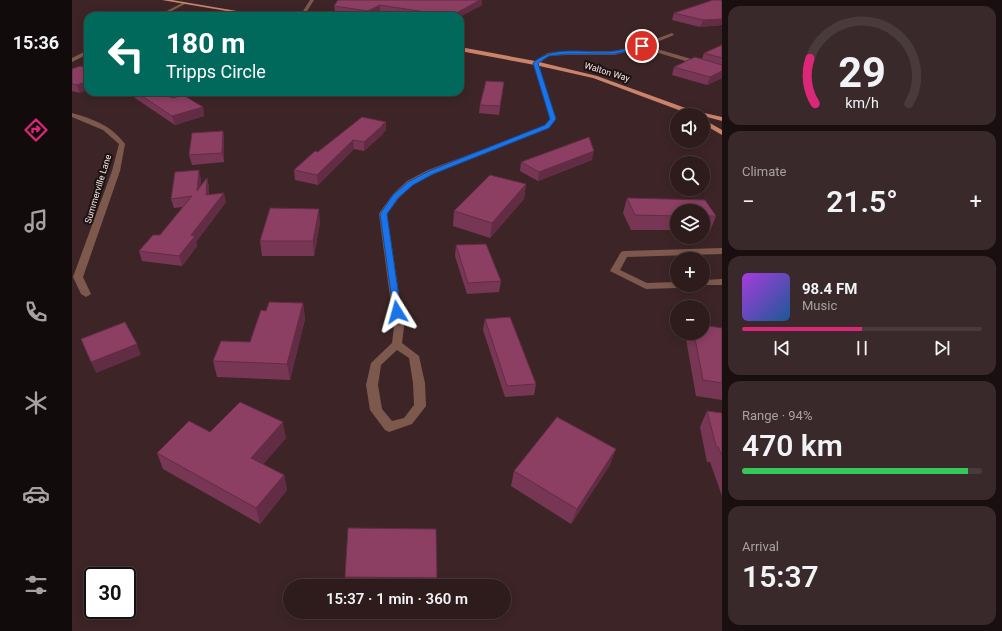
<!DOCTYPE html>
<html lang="en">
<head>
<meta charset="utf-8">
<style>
	:root { --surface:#2e1c1d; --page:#3a292a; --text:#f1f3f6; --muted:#a7a1a4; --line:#493a3b; --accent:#db2777 }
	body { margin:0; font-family:Roboto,sans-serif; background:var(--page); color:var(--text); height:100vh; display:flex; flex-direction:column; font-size:15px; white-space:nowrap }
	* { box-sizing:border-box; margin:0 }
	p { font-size:13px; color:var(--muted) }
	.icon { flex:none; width:22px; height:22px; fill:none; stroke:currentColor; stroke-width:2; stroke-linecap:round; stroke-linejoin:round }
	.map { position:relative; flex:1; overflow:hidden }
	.drawer { display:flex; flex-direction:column; gap:6px; padding:6px; background:#190f10; width:280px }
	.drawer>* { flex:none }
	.guide { position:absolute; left:12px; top:12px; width:380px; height:84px; border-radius:12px; box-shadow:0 2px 10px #0003,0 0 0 1px var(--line); background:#00695c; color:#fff; overflow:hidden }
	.fabs { position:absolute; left:598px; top:108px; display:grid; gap:8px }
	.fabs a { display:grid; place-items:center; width:40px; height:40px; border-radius:50%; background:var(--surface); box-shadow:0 2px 10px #0003,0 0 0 1px var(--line); font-size:20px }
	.speed { position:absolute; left:12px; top:567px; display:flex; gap:8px; font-size:20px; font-weight:700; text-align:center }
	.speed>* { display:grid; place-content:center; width:52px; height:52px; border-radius:50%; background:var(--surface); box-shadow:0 2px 10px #0003,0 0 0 1px var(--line); line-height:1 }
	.speed .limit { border:2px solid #111; border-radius:6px; background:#fff; color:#111 }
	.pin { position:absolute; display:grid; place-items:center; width:34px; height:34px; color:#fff; margin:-17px; border:2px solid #fff; border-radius:50%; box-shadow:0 1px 4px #0007 }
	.me { position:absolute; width:44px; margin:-22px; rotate:352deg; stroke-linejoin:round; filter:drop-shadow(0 0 3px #0008) }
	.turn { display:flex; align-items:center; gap:14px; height:84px; padding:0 16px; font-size:18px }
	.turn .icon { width:52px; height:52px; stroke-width:2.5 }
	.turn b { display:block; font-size:28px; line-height:34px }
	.big { font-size:30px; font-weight:600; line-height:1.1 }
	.drawer .tile { flex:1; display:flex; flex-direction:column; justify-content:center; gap:6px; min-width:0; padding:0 14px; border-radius:12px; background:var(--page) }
	.drawer .dial { align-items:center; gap:0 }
	.dial svg { height:104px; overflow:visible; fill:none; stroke:var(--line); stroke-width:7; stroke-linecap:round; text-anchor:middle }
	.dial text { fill:var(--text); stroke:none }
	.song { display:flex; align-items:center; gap:12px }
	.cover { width:48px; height:48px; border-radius:6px; background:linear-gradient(135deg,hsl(280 70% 55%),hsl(210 70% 35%)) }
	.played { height:4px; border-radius:2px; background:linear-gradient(90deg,var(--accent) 50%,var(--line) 50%) }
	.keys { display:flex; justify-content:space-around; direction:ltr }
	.heat { display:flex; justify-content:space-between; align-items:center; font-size:22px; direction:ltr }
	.charge { height:6px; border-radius:3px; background:linear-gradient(90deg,#34c759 94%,var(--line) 0) }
	.trip { position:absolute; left:211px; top:579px; width:228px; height:40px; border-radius:20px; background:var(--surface); box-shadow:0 2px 10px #0003,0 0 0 1px var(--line); font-weight:600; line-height:40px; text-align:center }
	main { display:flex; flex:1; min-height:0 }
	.tabs { display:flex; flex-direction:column; width:72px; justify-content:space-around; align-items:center; background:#120b0c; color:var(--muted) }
	.tabs .icon { width:28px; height:28px }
	.tabs .selected { color:var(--accent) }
	.tabs b { font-size:18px; color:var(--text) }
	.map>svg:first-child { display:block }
</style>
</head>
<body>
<main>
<nav class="tabs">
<b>15:36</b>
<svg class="icon selected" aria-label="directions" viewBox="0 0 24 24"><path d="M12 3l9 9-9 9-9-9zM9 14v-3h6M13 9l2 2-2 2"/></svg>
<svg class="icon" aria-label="music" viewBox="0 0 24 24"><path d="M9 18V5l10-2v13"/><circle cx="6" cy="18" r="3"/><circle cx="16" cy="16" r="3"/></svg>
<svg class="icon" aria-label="phone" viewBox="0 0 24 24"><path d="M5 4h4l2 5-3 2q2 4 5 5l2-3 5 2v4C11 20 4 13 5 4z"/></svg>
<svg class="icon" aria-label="climate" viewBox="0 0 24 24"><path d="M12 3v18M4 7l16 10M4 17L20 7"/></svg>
<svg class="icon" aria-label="car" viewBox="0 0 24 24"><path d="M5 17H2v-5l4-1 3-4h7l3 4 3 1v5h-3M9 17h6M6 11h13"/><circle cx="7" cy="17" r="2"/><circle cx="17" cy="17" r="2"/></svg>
<svg class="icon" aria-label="filters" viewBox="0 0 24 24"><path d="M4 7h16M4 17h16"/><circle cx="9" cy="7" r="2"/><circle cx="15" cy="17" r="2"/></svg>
</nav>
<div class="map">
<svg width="650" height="631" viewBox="0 0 650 631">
	<rect width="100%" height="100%" fill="#3d2527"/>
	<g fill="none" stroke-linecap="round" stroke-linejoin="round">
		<g fill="#7d594d" fill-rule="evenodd">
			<polygon points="238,0 242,0 232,16 228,16"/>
			<polygon points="112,2 115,3 90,16 85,16"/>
			<path d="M600,33L602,35L575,46L650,68V72L570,48L542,55H494L477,56L466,64L484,119L477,128L362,174L341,185L327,198L315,214L332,327L330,343L347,356L353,383L354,406L340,424L317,432L313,430L298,410L294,385L299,363L320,343L322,327L307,214L308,212L321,194L335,181L356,170L473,126L478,119L461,62L476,53L494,51H542L568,45ZM325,350L337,358L341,383L342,405L332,418L320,421L310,409L306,385L309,365Z"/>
			<polygon points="16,50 16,54 0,62 0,58"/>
			<path d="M0,113C21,119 40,126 53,144L48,171L11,277L19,294L14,297L9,294L1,277L40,171L47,144L31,130L0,117Z"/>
			<polygon points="650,248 650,254 555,257 548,270 575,283 605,282 605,285 610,285 605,288 574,289 538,271 549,252 552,251"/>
			<polygon points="650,279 650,285 628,285 631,285 631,280"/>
		</g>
		<g fill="#cb836a" fill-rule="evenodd">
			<polygon points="90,0 100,0 194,16 184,16"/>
			<polygon points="388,47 463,61 525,76 619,110 650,117 650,121 631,116 631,115 620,115 521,78 463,65 388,51"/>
			<polygon points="631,119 650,130 650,135 631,124"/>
		</g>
	</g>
	<g fill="#783655">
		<polygon points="266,0 410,5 388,16 337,16 308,11 299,16 288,16 263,12 262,6"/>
		<polygon points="650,0 650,25 628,27 600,20 602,13"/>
		<polygon points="650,45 650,78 635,85 600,75 602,67 630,59 632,53"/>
		<polygon points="0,69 8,93 0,91"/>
		<polygon points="432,82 427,115 407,113 408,105"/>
		<polygon points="61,92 82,92 131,107 132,116 103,125 63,98"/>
		<polygon points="290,117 314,130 311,133 311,134 292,151 282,149 246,185 223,180 222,170"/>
		<polygon points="151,131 152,140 152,162 120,165 117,155"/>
		<polygon points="520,160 466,181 448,171 449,162"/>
		<polygon points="135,178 137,187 137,194 154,202 124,242 125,246 110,266 70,261 67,251 88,235 111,207 102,208 99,199 129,179 128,186"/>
		<polygon points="454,184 452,199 418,238 381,226 382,211"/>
		<polygon points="555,198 633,200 644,216 638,231 631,231 631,211 605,211 605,230 559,230 551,213"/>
		<polygon points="248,223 242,256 190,256 188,241"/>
		<polygon points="384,245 429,281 427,292 395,294 383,256"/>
		<polygon points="231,303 233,319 218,380 145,377 141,361 178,342 194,311"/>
		<polygon points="413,319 464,384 462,395 433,397 411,330"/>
		<polygon points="650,328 650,400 624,396 614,339 617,333 631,333"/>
		<polygon points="635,411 650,413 650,496 638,462 635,462 628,427"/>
		<polygon points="138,432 214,438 191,464 212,475 215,490 188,524 91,469 85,453"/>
		<polygon points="538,465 499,524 439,486 442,471"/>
		<polygon points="273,577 365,578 365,586 274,586"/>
	</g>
	<g fill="#622c45">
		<polygon points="408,0 410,0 410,5 388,17 388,16 379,16"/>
		<polygon points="308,5 308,11 299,16 296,16 296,11"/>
		<polygon points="650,19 650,25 628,27 631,20"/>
		<polygon points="650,71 650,78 635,85 638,77"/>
		<polygon points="16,81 16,90 8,93 5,85"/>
		<polygon points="131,107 132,116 103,125 100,116"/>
		<polygon points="314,122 314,130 311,133 311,134 292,151 292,142"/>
		<polygon points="151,131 152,140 152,162 150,153"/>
		<polygon points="281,140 282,149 246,185 245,175"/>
		<polygon points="522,151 520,160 466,181 467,172"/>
		<polygon points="127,170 129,179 127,200 125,191"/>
		<polygon points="135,178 137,187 136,204 134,195"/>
		<polygon points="454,184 452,199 418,238 420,223"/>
		<polygon points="152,193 154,202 124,242 125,246 110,266 107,256 119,235"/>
		<polygon points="247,209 248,223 242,256 241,241"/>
		<polygon points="231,303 233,319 218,380 215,364"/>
		<polygon points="65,344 69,355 24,373 19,362"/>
		<polygon points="211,422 214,438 183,474 179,458"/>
		<polygon points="544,449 538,465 499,524 505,509"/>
		<polygon points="212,475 215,490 188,524 184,508"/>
	</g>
	<g fill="#8c3f63" stroke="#622c45">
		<polygon points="266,0 408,0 379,16 308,5 296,11 262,6"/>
		<polygon points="641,0 650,0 650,19 631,20 602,13"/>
		<polygon points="650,45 650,58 632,53"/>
		<polygon points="623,57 650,65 650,71 638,77 602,67"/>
		<polygon points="8,66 16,68 16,81 5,85 0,84 0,69"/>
		<polygon points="414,81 432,82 428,106 408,105"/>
		<polygon points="64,92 82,92 101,98 111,95 131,107 100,116"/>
		<polygon points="290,117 314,122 310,125 311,125 292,142 281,140 245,175 222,170 243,151 246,152"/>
		<polygon points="151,131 150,153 117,155 120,133"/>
		<polygon points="517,137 522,151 467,172 449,162"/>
		<polygon points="127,170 125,191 135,178 134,195 152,193 119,235 123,236 107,256 67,251 81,235 88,235 120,196 99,199 103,172"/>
		<polygon points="418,175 454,184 420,223 382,211"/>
		<polygon points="555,198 633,200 644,216 631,216 631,211 605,211 605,216 563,215"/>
		<polygon points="198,208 247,209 241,241 188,241"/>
		<polygon points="414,244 429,281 396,283 384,245"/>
		<polygon points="197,302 231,303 215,364 141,361 149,341 178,342 189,310 194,311"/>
		<polygon points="438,317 464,384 435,386 413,319"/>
		<polygon points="53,322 65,344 19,362 9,339"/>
		<polygon points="631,325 650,328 650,383 631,380 622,333 631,333"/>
		<polygon points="168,402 211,422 179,458 212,475 184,508 85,453 117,421 138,432"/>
		<polygon points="635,411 650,413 650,456 646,447 644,446"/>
		<polygon points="485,417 544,449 505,509 442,471"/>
		<polygon points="276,528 364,529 365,578 273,577"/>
	</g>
	<path fill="#1a73e8" stroke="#114b97" d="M570,45L572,47L542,54H494L477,56L466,63L484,119L477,128L361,174L341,185L326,198L315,214L329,312L325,315H322L308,214L321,195L336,182L357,171L473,125L478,119L461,63C483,43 516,55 543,51C552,50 561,47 570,45Z"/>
	<g text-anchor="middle" stroke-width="4" stroke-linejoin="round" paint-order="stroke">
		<g font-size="9" fill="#f6e6e6" stroke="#1d1212">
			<text transform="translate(535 72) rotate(17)" y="3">Walton Way</text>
			<text transform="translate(26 189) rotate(-73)" y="3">Summerville Lane</text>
		</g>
	</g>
</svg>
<div class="fabs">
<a><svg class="icon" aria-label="sound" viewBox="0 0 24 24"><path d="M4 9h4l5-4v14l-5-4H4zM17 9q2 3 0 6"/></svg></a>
<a><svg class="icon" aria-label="search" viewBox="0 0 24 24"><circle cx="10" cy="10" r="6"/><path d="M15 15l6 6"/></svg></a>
<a><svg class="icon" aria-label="layers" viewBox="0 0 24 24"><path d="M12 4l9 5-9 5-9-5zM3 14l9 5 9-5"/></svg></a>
<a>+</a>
<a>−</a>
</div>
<div class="speed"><div class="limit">30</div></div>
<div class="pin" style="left:570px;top:46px;background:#d93025"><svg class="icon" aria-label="arrive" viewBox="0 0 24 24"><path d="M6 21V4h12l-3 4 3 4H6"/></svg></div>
<svg class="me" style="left:325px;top:312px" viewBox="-20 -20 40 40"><path d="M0-17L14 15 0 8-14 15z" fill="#1a73e8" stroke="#fff" stroke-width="4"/></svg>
<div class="trip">15:37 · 1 min · 360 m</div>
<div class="guide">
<div class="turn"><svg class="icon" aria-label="left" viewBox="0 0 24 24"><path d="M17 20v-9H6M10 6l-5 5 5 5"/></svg><div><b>180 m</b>Tripps Circle</div></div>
</div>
</div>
<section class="drawer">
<div class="tile dial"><svg viewBox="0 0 100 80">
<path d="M14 69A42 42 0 1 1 86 69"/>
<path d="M14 69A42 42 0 0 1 10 34" stroke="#db2777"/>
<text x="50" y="56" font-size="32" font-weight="700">29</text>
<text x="50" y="72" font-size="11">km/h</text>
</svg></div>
<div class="tile"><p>Climate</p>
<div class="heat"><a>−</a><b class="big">21.5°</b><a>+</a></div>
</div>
<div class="tile">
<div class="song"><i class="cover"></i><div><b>98.4 FM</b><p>Music</p></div></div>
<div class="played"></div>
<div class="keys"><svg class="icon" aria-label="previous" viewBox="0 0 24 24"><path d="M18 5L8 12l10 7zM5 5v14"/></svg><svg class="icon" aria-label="pause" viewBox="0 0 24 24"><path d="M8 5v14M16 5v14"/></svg><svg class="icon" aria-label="next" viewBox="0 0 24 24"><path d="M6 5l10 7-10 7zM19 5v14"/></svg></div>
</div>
<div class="tile"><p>Range · 94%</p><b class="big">470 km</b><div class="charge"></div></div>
<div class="tile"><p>Arrival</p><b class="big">15:37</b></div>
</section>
</main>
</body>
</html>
